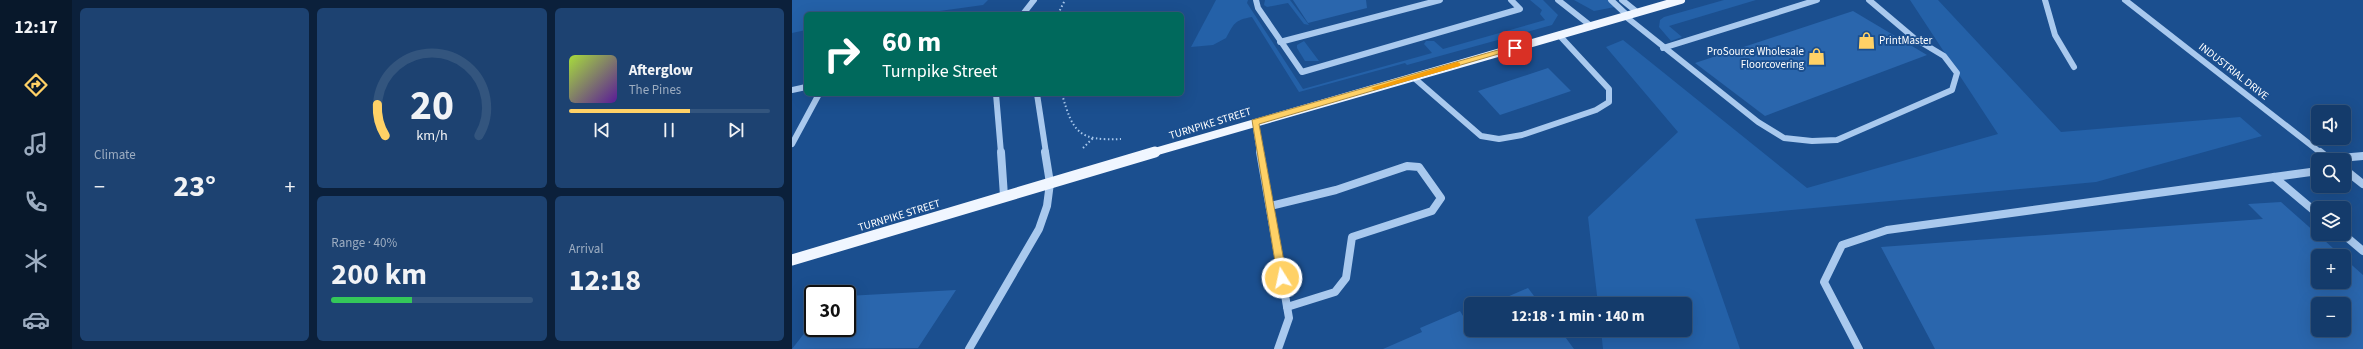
<!DOCTYPE html>
<html lang="en">
<head>
<meta charset="utf-8">
<style>
	:root { --surface:#143b6b; --page:#1d4271; --text:#f1f3f6; --muted:#9dadc1; --line:#33557e; --accent:#ffd166 }
	body { margin:0; font-family:"Source Sans 3",sans-serif; background:var(--page); color:var(--text); height:100vh; display:flex; flex-direction:column; font-size:15px; white-space:nowrap }
	* { box-sizing:border-box; margin:0 }
	p { font-size:13px; color:var(--muted) }
	.icon { flex:none; width:22px; height:22px; fill:none; stroke:currentColor; stroke-width:2; stroke-linecap:round; stroke-linejoin:round }
	.map { position:relative; flex:1; overflow:hidden }
	.panel { display:flex; flex-direction:column; gap:8px; padding:8px; background:#0b203b; width:720px }
	.panel>* { flex:none }
	.banner { position:absolute; left:12px; top:12px; width:380px; height:84px; border-radius:6px; box-shadow:0 4px 16px #0002,0 0 0 1px var(--line); background:#00695c; color:#fff; overflow:hidden }
	.tools { position:absolute; left:1519px; top:105px; display:grid; gap:8px }
	.tools a { display:grid; place-items:center; width:40px; height:40px; border-radius:6px; background:var(--surface); box-shadow:0 4px 16px #0002,0 0 0 1px var(--line); font-size:20px }
	.speed { position:absolute; left:12px; top:285px; display:flex; gap:8px; font-size:20px; font-weight:700; text-align:center }
	.speed>* { display:grid; place-content:center; width:52px; height:52px; border-radius:50%; background:var(--surface); box-shadow:0 4px 16px #0002,0 0 0 1px var(--line); line-height:1 }
	.speed .limit { border:2px solid #111; border-radius:6px; background:#fff; color:#111 }
	.pin { position:absolute; display:grid; place-items:center; width:34px; height:34px; color:#fff; margin:-17px; border-radius:8px; box-shadow:0 2px 6px #0006 }
	.me { position:absolute; width:44px; margin:-22px; rotate:350deg; stroke-linejoin:round; filter:drop-shadow(0 0 3px #0008) }
	.turn { display:flex; align-items:center; gap:14px; height:84px; padding:0 12px; font-size:18px }
	.turn .icon { width:52px; height:52px; stroke-width:2.5 }
	.turn b { display:block; font-size:28px; line-height:34px }
	.big { font-size:30px; font-weight:700; line-height:1.1 }
	.panel .widget { flex:1; display:flex; flex-direction:column; justify-content:center; gap:6px; min-width:0; padding:0 14px; border-radius:6px; background:var(--page) }
	.panel .dial { align-items:center; gap:0 }
	.dial svg { height:104px; overflow:visible; fill:none; stroke:var(--line); stroke-width:7; stroke-linecap:round; text-anchor:middle }
	.dial text { fill:var(--text); stroke:none }
	.song { display:flex; align-items:center; gap:12px }
	.cover { width:48px; height:48px; border-radius:6px; background:linear-gradient(135deg,hsl(80 70% 55%),hsl(270 70% 35%)) }
	.played { height:4px; border-radius:2px; background:linear-gradient(90deg,var(--accent) 60%,var(--line) 60%) }
	.keys { display:flex; justify-content:space-around; direction:ltr }
	.heat { display:flex; justify-content:space-between; align-items:center; font-size:22px; direction:ltr }
	.charge { height:6px; border-radius:3px; background:linear-gradient(90deg,#34c759 40%,var(--line) 0) }
	.panel .tiles { flex:1; display:grid; gap:8px; grid-template-columns:repeat(3,1fr) }
	.widget:first-child { grid-row:span 2 }
	.trip { position:absolute; left:672px; top:297px; width:228px; height:40px; border-radius:6px; background:var(--surface); box-shadow:0 4px 16px #0002,0 0 0 1px var(--line); font-weight:700; line-height:40px; text-align:center }
	main { display:flex; flex:1; min-height:0 }
	.tab-bar { display:flex; flex-direction:column; width:72px; justify-content:space-around; align-items:center; background:#08182b; color:var(--muted) }
	.tab-bar .icon { width:28px; height:28px }
	.tab-bar .active { color:var(--accent) }
	.tab-bar b { font-size:18px; color:var(--text) }
	.map>svg:first-child { display:block }
</style>
</head>
<body>
<main>
<nav class="tab-bar">
<b>12:17</b>
<svg class="icon active" aria-label="directions" viewBox="0 0 24 24"><path d="M12 3l9 9-9 9-9-9zM9 14v-3h6M13 9l2 2-2 2"/></svg>
<svg class="icon" aria-label="music" viewBox="0 0 24 24"><path d="M9 18V5l10-2v13"/><circle cx="6" cy="18" r="3"/><circle cx="16" cy="16" r="3"/></svg>
<svg class="icon" aria-label="phone" viewBox="0 0 24 24"><path d="M5 4h4l2 5-3 2q2 4 5 5l2-3 5 2v4C11 20 4 13 5 4z"/></svg>
<svg class="icon" aria-label="climate" viewBox="0 0 24 24"><path d="M12 3v18M4 7l16 10M4 17L20 7"/></svg>
<svg class="icon" aria-label="car" viewBox="0 0 24 24"><path d="M5 17H2v-5l4-1 3-4h7l3 4 3 1v5h-3M9 17h6M6 11h13"/><circle cx="7" cy="17" r="2"/><circle cx="17" cy="17" r="2"/></svg>
</nav>
<section class="panel">
<div class="tiles">
<div class="widget"><p>Climate</p>
<div class="heat"><a>−</a><b class="big">23°</b><a>+</a></div>
</div>
<div class="widget dial"><svg viewBox="0 0 100 80">
<path d="M14 69A42 42 0 1 1 86 69"/>
<path d="M14 69A42 42 0 0 1 8 45" stroke="#ffd166"/>
<text x="50" y="56" font-size="32" font-weight="700">20</text>
<text x="50" y="72" font-size="11">km/h</text>
</svg></div>
<div class="widget">
<div class="song"><i class="cover"></i><div><b>Afterglow</b><p>The Pines</p></div></div>
<div class="played"></div>
<div class="keys"><svg class="icon" aria-label="previous" viewBox="0 0 24 24"><path d="M18 5L8 12l10 7zM5 5v14"/></svg><svg class="icon" aria-label="pause" viewBox="0 0 24 24"><path d="M8 5v14M16 5v14"/></svg><svg class="icon" aria-label="next" viewBox="0 0 24 24"><path d="M6 5l10 7-10 7zM19 5v14"/></svg></div>
</div>
<div class="widget"><p>Range · 40%</p><b class="big">200 km</b><div class="charge"></div></div>
<div class="widget"><p>Arrival</p><b class="big">12:18</b></div>
</div>
</section>
<div class="map">
<svg width="1571" height="349" viewBox="0 0 1571 349">
	<rect width="100%" height="100%" fill="#1b4f8f"/>
	<g fill="#2461a8">
		<polygon points="0,0 196,0 191,5 126,14 14,14 14,30 0,33"/>
		<path d="M424,0H456L455,3L511,89L640,53L632,44L634,41H642L651,49L753,20L748,14L750,10L738,0H751L766,15L760,25L615,65L613,63L507,92L460,17C442,20 442,24 434,38L421,45L399,47Z"/>
		<polygon points="473,0 498,0 517,25 512,24 496,3 475,7 472,5"/>
		<polygon points="782,0 816,0 823,7 802,11"/>
		<polygon points="932,0 964,0 877,26 890,37 879,41 867,27 868,20 872,17"/>
		<polygon points="1118,0 1146,0 1269,132 1448,117 1470,136 1304,182 903,219 948,349 811,349 809,330 893,330 893,304 806,304 796,217 886,132 814,47 831,40 1015,188 1206,134"/>
		<polygon points="512,41 527,61 513,61 505,48 505,45"/>
	</g>
	<g fill="#2a66ad" fill-rule="evenodd">
		<polygon points="501,0 574,0 575,8 516,23"/>
		<polygon points="1061,11 1135,55 973,116 903,63"/>
		<polygon points="756,68 779,91 708,115 686,91"/>
		<path d="M1489,202L1550,256H1526V282H1552V258L1571,275V349H1143L1089,247L1471,219L1456,204ZM1526,304H1552V330H1526Z"/>
		<polygon points="736,288 748,304 699,304 708,300"/>
		<polygon points="164,290 126,348 0,349 21,322 21,328 55,328 55,296"/>
		<polygon points="668,311 671,316 679,312 679,330 768,330 782,349 591,349 630,332 628,328"/>
	</g>
	<g fill="none" stroke-linecap="round" stroke-linejoin="round">
		<g stroke="#a9c9ee" stroke-width="2" stroke-dasharray="1.5 2.5" stroke-linecap="butt">
			<polyline points="266,14 273,0"/>
			<path d="M270,94C281,133 287,141 329,139"/>
			<polyline points="291,148 301,138"/>
		</g>
		<g stroke="#a9c9ee" stroke-width="6">
			<polyline points="464,0 466,8 510,72 728,9 719,0"/>
			<polyline points="766,0 799,26"/>
			<polyline points="819,0 836,16"/>
			<polyline points="830,0 845,12"/>
			<polyline points="1253,0 1263,35 1282,67"/>
			<polyline points="1333,0 1529,153"/>
			<polyline points="231,14 242,0"/>
			<polyline points="833,16 966,122 992,138 1020,141 1045,140 1160,90 1165,73 1152,56 1122,38 1077,0"/>
			<polyline points="488,42 648,0"/>
			<polyline points="871,48 1025,0"/>
			<polyline points="621,77 689,136 707,139 730,135 804,110 817,102 817,89 767,35"/>
			<polyline points="0,90 14,87"/>
			<polyline points="204,94 209,153"/>
			<polyline points="245,94 254,153"/>
			<polyline points="463,122 468,153"/>
			<polyline points="0,144 27,94"/>
		</g>
		<g stroke="#a9c9ee" stroke-width="8">
			<polyline points="209,152 212,196"/>
			<polyline points="468,152 497,318 486,349"/>
			<polyline points="1528,152 1538,160"/>
			<polyline points="1537,159 1571,156"/>
			<polyline points="1552,169 1571,184"/>
			<polyline points="1482,177 1526,214"/>
			<polyline points="478,206 544,190 615,166 627,167 649,198 640,211 560,237 554,278 543,292 495,307"/>
			<polyline points="1551,234 1571,251"/>
			<polyline points="177,349 247,229 255,206 258,183 253,152"/>
			<polyline points="1067,349 1032,282 1050,245 1095,230 1526,171"/>
		</g>
		<polyline stroke="#f0f6ff" stroke-width="8" points="359,153 889,0"/>
		<polyline stroke="#f0f6ff" stroke-width="11" points="0,260 363,152"/>
	</g>
	<polygon fill="#ffd166" stroke="#a68842" points="720,46 727,48 467,124 495,278 490,282 486,280 460,120"/>
	<polygon fill="#f59e0b" points="665,62 668,63 668,66 583,90 579,88"/>
	<defs>
		<symbol id="shop-bare" viewBox="-9 -9 18 18"><path d="M-5-2.5h2.3a2.7 3.5 0 0 1 5.4 0H5L5.5 6h-11ZM-1.5-2.5h3a1.5 2.3 0 0 0-3 0Z" fill="#ffd166" stroke="#1b4f8f" stroke-width="2.5" paint-order="stroke"/></symbol>
	</defs>
	<g fill-rule="evenodd">
		<use href="#shop-bare" x="1062" y="28" width="25" height="25"/>
		<use href="#shop-bare" x="1012" y="44" width="25" height="25"/>
	</g>
	<g text-anchor="middle" stroke-width="4" stroke-linejoin="round" paint-order="stroke">
		<g font-size="11" fill="#fff" stroke="#1b4f8f" text-anchor="start">
			<text x="1087" y="44">PrintMaster</text>
			<text x="1012" y="55" text-anchor="end">ProSource Wholesale<tspan x="1012" dy="13">Floorcovering</tspan></text>
		</g>
		<g font-size="11" fill="#fff" stroke="#1b4f8f">
			<text transform="translate(1442 71) rotate(38)" y="4">INDUSTRIAL DRIVE</text>
			<text transform="translate(418 123) rotate(-17)" y="4">TURNPIKE STREET</text>
			<text transform="translate(107 215) rotate(-17)" y="4">TURNPIKE STREET</text>
		</g>
	</g>
</svg>
<div class="tools">
<a><svg class="icon" aria-label="sound" viewBox="0 0 24 24"><path d="M4 9h4l5-4v14l-5-4H4zM17 9q2 3 0 6"/></svg></a>
<a><svg class="icon" aria-label="search" viewBox="0 0 24 24"><circle cx="10" cy="10" r="6"/><path d="M15 15l6 6"/></svg></a>
<a><svg class="icon" aria-label="layers" viewBox="0 0 24 24"><path d="M12 4l9 5-9 5-9-5zM3 14l9 5 9-5"/></svg></a>
<a>+</a>
<a>−</a>
</div>
<div class="speed"><div class="limit">30</div></div>
<div class="pin" style="left:723px;top:48px;background:#d93025"><svg class="icon" aria-label="arrive" viewBox="0 0 24 24"><path d="M6 21V4h12l-3 4 3 4H6"/></svg></div>
<svg class="me" style="left:490px;top:278px" viewBox="-20 -20 40 40"><circle r="17" fill="#ffd166" stroke="#fff" stroke-width="3"/><path d="M0-11L8 9 0 5-8 9z" fill="#fff"/></svg>
<div class="trip">12:18 · 1 min · 140 m</div>
<div class="banner">
<div class="turn"><svg class="icon" aria-label="right" viewBox="0 0 24 24"><path d="M7 20v-9h11M14 6l5 5-5 5"/></svg><div><b>60 m</b>Turnpike Street</div></div>
</div>
</div>
</main>
</body>
</html>
